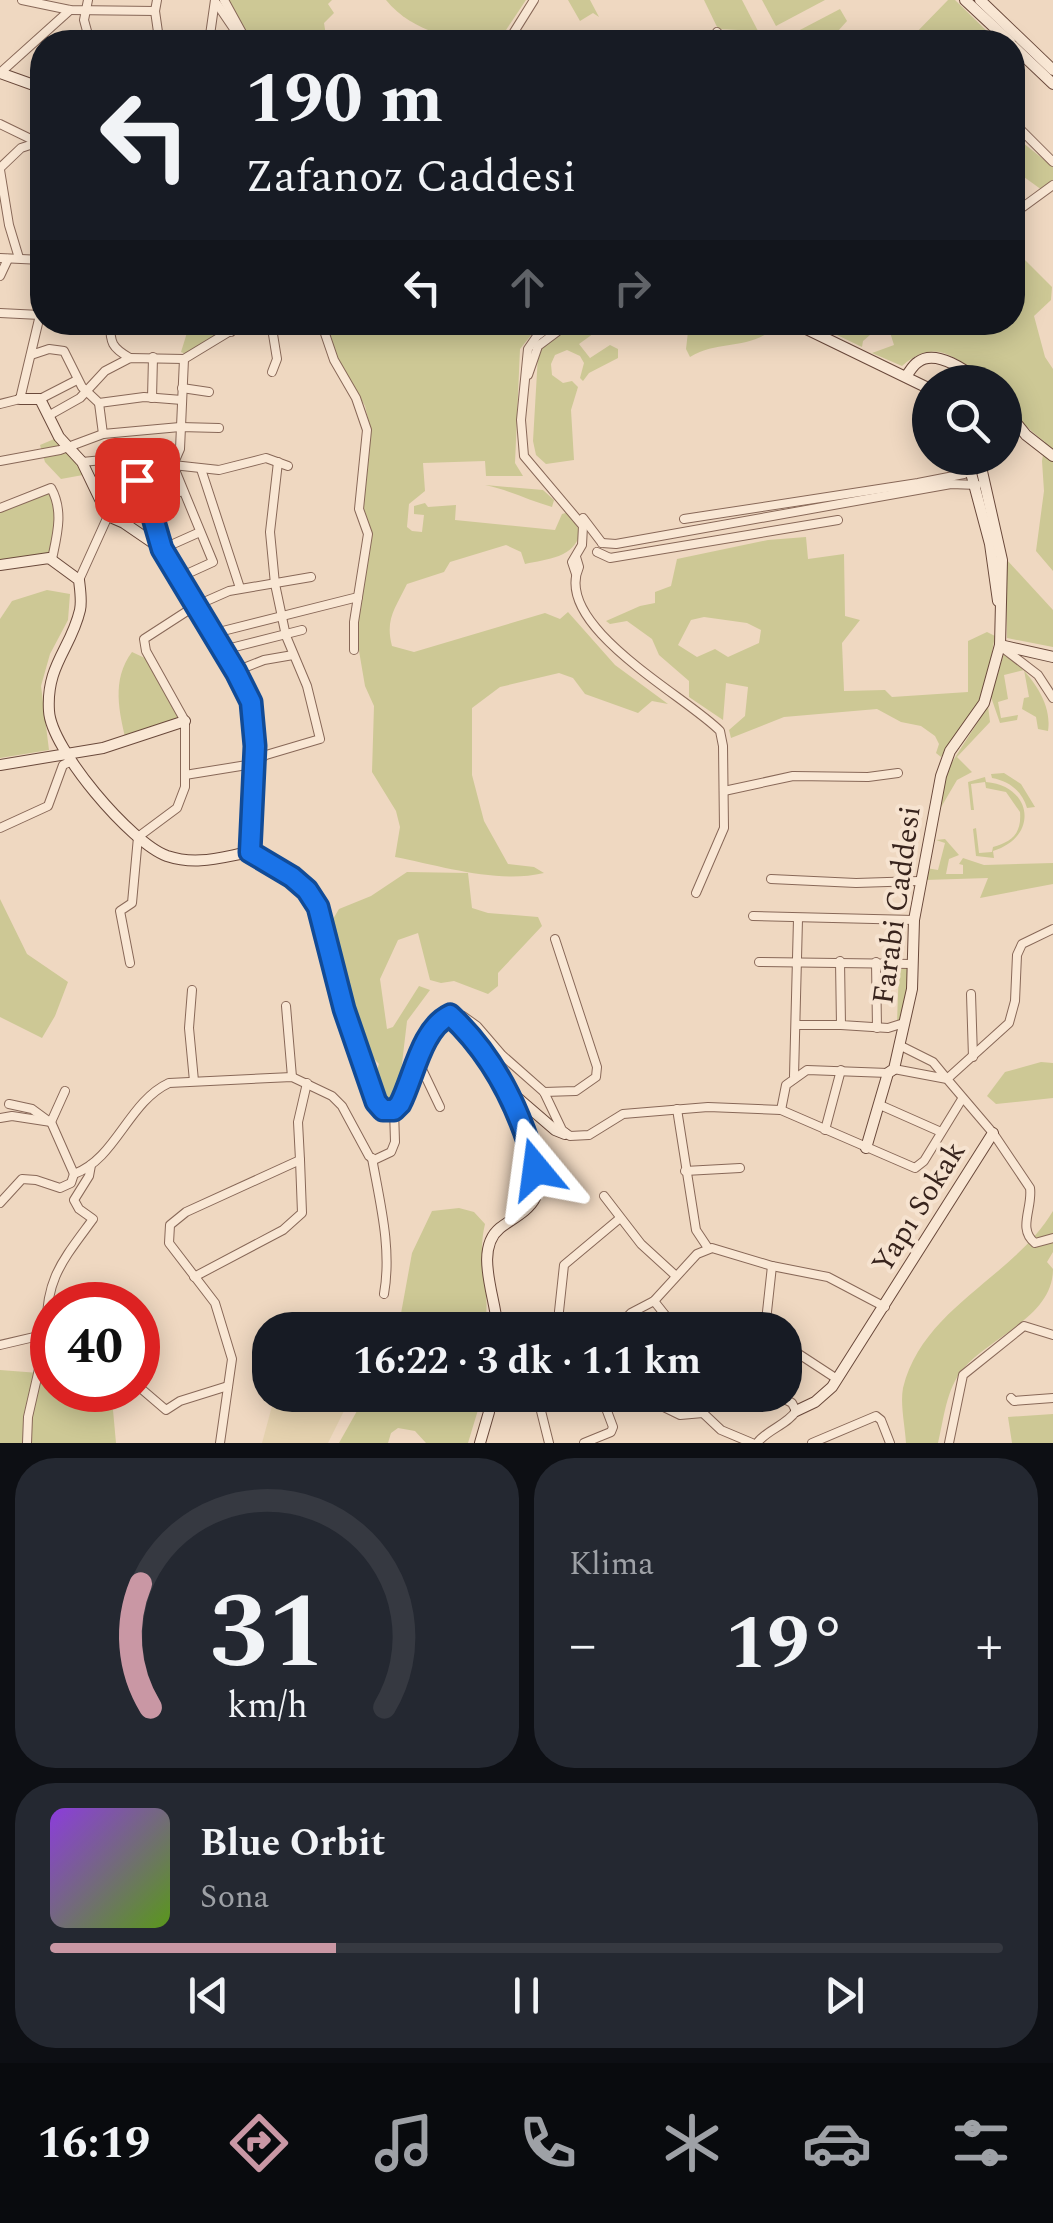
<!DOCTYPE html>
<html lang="tr">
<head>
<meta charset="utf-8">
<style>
	:root { --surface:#171b24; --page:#242831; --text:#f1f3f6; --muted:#9ea1a6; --line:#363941; --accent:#c997a4 }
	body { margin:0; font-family:Spectral,serif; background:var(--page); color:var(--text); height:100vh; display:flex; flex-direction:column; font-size:38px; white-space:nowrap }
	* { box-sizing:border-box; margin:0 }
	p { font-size:32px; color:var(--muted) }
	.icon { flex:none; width:55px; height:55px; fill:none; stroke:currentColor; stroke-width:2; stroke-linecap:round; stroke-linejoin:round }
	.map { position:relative; height:1443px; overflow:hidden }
	.side { display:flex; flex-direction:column; gap:15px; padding:15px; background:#0d0f14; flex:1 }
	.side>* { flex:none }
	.top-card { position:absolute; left:30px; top:30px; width:995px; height:305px; border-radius:40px; box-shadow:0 5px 25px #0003; background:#171b24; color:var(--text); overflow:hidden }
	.buttons { position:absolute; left:912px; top:365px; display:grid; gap:20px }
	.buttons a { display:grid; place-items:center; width:110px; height:110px; border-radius:50%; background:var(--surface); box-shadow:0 5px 25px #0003; font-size:50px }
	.speed { position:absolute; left:30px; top:1282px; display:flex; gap:20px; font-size:50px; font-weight:700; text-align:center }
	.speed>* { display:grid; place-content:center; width:130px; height:130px; border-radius:50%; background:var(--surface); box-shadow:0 5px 25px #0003; line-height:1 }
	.speed .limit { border:15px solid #d22; background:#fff; color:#111 }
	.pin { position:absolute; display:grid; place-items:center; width:85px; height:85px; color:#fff; margin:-42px; border-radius:20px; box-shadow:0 5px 15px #0006 }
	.me { position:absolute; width:110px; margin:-55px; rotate:344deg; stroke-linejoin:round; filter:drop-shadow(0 0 8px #0008) }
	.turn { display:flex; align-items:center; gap:35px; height:210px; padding:0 50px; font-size:45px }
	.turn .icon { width:130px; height:130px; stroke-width:2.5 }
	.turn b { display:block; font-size:70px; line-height:85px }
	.lanes { display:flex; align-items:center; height:95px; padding:0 50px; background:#0003; justify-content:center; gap:50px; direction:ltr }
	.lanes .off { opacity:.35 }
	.big { font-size:75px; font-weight:700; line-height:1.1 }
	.side .card { flex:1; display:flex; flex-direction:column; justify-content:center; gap:15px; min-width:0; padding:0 35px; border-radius:40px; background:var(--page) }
	.side .dial { align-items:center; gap:0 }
	.dial svg { height:260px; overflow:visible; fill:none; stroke:var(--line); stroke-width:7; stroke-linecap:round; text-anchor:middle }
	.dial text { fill:var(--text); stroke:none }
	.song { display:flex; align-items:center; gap:30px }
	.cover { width:120px; height:120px; border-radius:15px; background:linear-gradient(135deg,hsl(270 70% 55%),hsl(90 70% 35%)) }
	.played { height:10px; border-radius:5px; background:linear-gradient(90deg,var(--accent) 30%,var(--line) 30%) }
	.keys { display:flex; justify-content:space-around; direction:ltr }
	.heat { display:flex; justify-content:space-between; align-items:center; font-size:55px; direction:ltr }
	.side .tiles { flex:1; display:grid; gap:15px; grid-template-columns:1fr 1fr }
	.card:last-child { grid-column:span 2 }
	.trip { position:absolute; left:252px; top:1312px; width:550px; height:100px; border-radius:40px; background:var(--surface); box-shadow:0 5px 25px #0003; font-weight:700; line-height:100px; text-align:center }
	.tab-bar { display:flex; height:160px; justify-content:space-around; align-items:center; background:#090b0e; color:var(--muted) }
	.tab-bar .icon { width:70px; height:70px }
	.tab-bar .on { color:var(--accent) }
	.tab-bar b { font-size:45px; color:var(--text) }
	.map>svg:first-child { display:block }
</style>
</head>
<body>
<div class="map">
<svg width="1053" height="1443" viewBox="0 0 1053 1443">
	<rect width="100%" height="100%" fill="#efd8c1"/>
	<polygon fill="#e4d1ae" points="275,1395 352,1395 328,1443 262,1443"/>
	<g fill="#cdc895" fill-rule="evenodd">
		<polygon points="228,0 332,0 328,4 334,13 324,23 327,42 250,42"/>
		<path d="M386,0H526L498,42C458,42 413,33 386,0Z"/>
		<polygon points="568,0 590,0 599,17 593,13 580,21"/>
		<polygon points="704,0 742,0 758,31 718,29"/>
		<polygon points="762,0 825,0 776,26"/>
		<polygon points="948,0 955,0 996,40 993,42 939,42 935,39 931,42 917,42 912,37"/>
		<polygon points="840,9 847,21 838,31 798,31"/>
		<polygon points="1012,134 1053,167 1053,182 1042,190 1013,169"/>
		<path d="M1013,248L1052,287L1051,300L1034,316L1045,357L1053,369V571L1036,551L1044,491L1042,461L1045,442C1024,425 1005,410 1005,382C966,382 948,326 902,366L872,353L894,345L887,323L1012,322Z"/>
		<path d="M386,322L547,323L536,329L520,349L515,463L523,476H486L485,461L423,463L425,491L409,504L407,527L412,531L422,532L424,515L414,514V506L425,503L428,507L456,505L455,520L555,530L562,514L569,512L580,532C575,558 547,559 525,564L521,552L506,545L450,562L444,572L407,584C395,609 385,619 392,646L414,652L545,613L560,619L568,612L615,665L668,704L652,701L638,713L585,694L573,678L559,673L500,687L472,708V775L484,821L508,864L534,867L544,873C497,884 442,866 395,857L400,827L396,811L372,772L374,706L365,686L358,645L357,622L372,535L362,509L371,431L365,406L338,360L327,323H372L378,327Z"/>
		<polygon points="190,323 211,323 228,336 189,356 181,352"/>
		<polygon points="579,323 608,323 579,344 590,358 610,345 618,349 618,358 589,373 583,381 580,378 584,363 580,356 567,350 555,355 551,364 552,375 563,383 572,381 578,387 571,410 574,460 546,464 536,455 533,441 538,355 546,343"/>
		<path d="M775,323L776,327C748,351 721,339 690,357L686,349L689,323Z"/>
		<polygon points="812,323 866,323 870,335 863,341 862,347"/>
		<polygon points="59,437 83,475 61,479 45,462 40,445"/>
		<polygon points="47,485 54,487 59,502 53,555 0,562 0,506 30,498"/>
		<path d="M485,485L543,490L554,500L552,507C528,500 509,490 485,485Z"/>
		<path d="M806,537L808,559L844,554L845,616L860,620L842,643L844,691L885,690L892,697L968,692V641L987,632L995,636L984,695L941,757L936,753L939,744L935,736L921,726L901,722L877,709L784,717L731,738L729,730L745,716L748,687L726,683L723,720L689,697V681L659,655L652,639L627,621L610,624L606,621L640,606L655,603V592L671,586L677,559L768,540ZM704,617L747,623L761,630L759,643L728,657L715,649L697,657L678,645L691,620Z"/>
		<polygon points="1006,559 1053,610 1053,647 1007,638"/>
		<polygon points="47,590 70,594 68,620 50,654 41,686 49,750 0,758 0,619 12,601"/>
		<path d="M132,652L147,659L182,723L127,745C119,712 111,680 132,652Z"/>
		<path d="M1004,653C1026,669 1053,700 1048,731L1038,729L1036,717L1022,709L1024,698L1029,697L1024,670L1004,675L1008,699L998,702L1001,718L1018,715L1017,720L1000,723L991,697Z"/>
		<polygon points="988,706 990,722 957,757 972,772 957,780 940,809 947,770"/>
		<path d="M1004,773L1021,784L1035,807L1027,808C1022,791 1009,781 992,778L991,774Z"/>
		<path d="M985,777L986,782C1033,786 1039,837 993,851L994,858L976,856L973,829L976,828L979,853L992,852L993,847C1010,842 1022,835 1020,812L1006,792L986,788L985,782L971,784L974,810H971L968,782Z"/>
		<polygon points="945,839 959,855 949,859 946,874 963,874 963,865 959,864 963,858 984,865 1053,863 1053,884 980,898 988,878 925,880 926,868 938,870 945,843 936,840"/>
		<path d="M407,872L468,873L472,908L488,913L538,917L542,926L498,973V986L488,994L454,981L441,983L430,980L418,933L398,940L380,979L387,1029L393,1027L419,986L430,990L407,1021L399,1089L385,1104L376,1095L375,1076L379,1064C352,1040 339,960 330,924L339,909L371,896Z"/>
		<polygon points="0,899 27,954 68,982 55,1016 42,1038 0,1017"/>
		<polygon points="899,968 907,968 911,972 902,1021 897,1022"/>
		<polygon points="1041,1062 1053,1063 1053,1098 996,1104 987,1096 1005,1072"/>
		<path d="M459,1208L474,1212L485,1224C475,1265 494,1296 483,1330H426L414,1319L410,1330H398L412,1253L432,1211Z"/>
		<path d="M1053,1211V1252L1047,1262L1053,1269C1053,1317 991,1336 963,1369C946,1389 944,1419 938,1443H906C905,1426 900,1404 903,1388C923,1307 1013,1278 1053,1211Z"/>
		<polygon points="0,1370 52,1374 52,1390 104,1390 113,1410 116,1443 0,1443"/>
		<polygon points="366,1395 416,1395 424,1398 426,1395 480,1395 481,1400 468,1443 426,1443 415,1431 398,1428 391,1433 388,1443 339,1443"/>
		<polygon points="1053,1414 1053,1443 1012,1443 1008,1417"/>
	</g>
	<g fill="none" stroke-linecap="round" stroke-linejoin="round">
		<defs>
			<g id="street">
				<polyline points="22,0 70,10 155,11"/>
				<polyline points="88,0 84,20 90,42"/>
				<polyline points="157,0 155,11 158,32"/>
				<polyline points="224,0 247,42"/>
				<polyline points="217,4 234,29"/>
				<polyline points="717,32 726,42"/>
				<polyline points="209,42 215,0"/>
				<polyline points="512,42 514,32 534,0"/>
				<polyline points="0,73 70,10"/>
				<polyline points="1012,90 1016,94 1012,98"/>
				<polyline points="1012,121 1053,162"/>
				<polyline points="0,124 37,142 42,188"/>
				<polyline points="0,168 21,148 42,141"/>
				<polyline points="0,170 9,225 19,258"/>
				<polyline points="1012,215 1053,185"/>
				<polyline points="0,258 42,260"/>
				<polyline points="0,276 8,259"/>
				<polyline points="0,313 40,315"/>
				<path d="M110,322C110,343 112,348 130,358"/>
				<polyline points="215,322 231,332"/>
				<polyline points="271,322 277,359 272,372"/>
				<polyline points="321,322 334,360 356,398 367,430 359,509 368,534 354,622 354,650"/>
				<polyline points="556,322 537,336 528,349 521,420 524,456 583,526 582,545 572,562 576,574"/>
				<polyline points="31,355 49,349 64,351 82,387 99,403 144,397 182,400"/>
				<polyline points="528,375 538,346 570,322"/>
				<polyline points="182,388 209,392"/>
				<polyline points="152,398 153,357"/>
				<polyline points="40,399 77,380"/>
				<polyline points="99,403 103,434"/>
				<polyline points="0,404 20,399 40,315"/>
				<polyline points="48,416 80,398 105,371 130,358 184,359"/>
				<polyline points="126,457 149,504 162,549 200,532"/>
				<polyline points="0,461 60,450 103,434 180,427 219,428"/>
				<polyline points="82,462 145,456 173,465 219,470 266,458 288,466"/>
				<polyline points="201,469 240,588"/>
				<polyline points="149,504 182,491"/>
				<path d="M0,508L51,488C64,511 57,535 52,559"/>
				<polyline points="583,518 602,543"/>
				<polyline points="684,519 918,483 964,474 974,469"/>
				<polyline points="602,543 616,544 951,484 977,485"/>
				<polyline points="597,552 610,558 838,520"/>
				<path d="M576,557L579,567C552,626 686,696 720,731L723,746L724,828L696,893"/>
				<polyline points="180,577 213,562 173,465 180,449 184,359 245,322"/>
				<polyline points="79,580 108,516"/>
				<polyline points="211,634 358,597"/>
				<polyline points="1003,648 1038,675 1053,698"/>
				<polyline points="223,650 302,630"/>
				<polyline points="236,671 264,660 293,655"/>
				<polyline points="185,775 253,764 266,755 320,739 307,686 286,636 275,584 270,532 278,462"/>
				<polyline points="724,791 793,776 868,777 898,773"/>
				<polyline points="0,828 48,806 63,765 72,761"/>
				<polyline points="771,879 856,883 919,881"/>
				<polyline points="753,916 914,920"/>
				<polyline points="840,961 841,1025 888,1028 904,1023"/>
				<polyline points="759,962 913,964"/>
				<polyline points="876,962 877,1028"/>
				<polyline points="130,963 120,911 132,903 138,837 177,808 185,787 185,721 146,651 144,639 195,606 229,591 311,577"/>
				<polyline points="192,990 189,1028 194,1081"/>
				<polyline points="971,994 973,1057"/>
				<polyline points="286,1006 292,1077"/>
				<polyline points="450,1015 463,1016 477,1026 502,1055 544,1092 562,1130 570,1136 589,1135 623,1114 708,1107 781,1110 915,1168 924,1161 962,1099"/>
				<polyline points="796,1025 841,1025"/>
				<polyline points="899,1045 933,1062 947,1079 1009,1023 1015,1001 1017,955 1022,944 1053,929"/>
				<polyline points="419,1063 440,1107"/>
				<path d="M894,1069L947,1079L993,1133L1030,1188C1033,1208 1017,1229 1035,1243L1053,1238"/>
				<polyline points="794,1076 798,919"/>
				<polyline points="544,1092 576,1091 596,1077 597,1067 555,939"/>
				<polyline points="9,1104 32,1109 47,1120"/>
				<polyline points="880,1105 941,1132"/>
				<polyline points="677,1109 696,1230 708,1248"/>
				<polyline points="781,1110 786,1085 807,1070 888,1073"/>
				<polyline points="0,1118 12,1116 51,1122"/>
				<path d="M51,1122L74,1174C116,1159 128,1102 169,1083L292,1077L332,1096L342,1106L369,1156L374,1160L391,1152L395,1142L394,1109"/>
				<polyline points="51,1122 65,1091"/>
				<polyline points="825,1130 841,1070"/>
				<path d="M372,1158C380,1203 392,1249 384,1294"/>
				<polyline points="685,1171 740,1168"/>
				<polyline points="604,1196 641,1244 676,1276"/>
				<polyline points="0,1203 22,1179 36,1180 60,1188 71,1183 74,1174"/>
				<polyline points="194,1277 283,1230 302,1213 300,1160"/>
				<polyline points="654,1301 677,1330"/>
				<polyline points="557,1330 564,1265 619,1219"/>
				<polyline points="614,1330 631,1313 654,1301 697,1254 712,1248 772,1266 828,1277 885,1307"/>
				<polyline points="765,1330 772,1266"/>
				<path d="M0,1345L47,1334C44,1280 63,1260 93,1219L79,1209L74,1200L89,1176L91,1165"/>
				<polyline points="785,1345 837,1379"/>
				<polyline points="138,1386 166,1410 180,1401 228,1386"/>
				<polyline points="537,1395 549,1443"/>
				<polyline points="639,1395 680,1415 703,1413"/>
				<polyline points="704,1395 703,1413 721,1430 752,1443"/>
				<polyline points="1011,1398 1014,1401 1053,1398"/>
				<polyline points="27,1443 28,1417 47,1334 52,1333"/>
				<polyline points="220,1443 232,1359 215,1303 169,1243 170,1225 186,1212 300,1160 298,1122 307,1083"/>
				<polyline points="584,1443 611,1432 613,1427 601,1395"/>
				<path d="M757,1443C768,1429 787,1425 796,1411L792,1403L777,1395"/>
				<polyline points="812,1443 876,1416 881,1420 890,1443"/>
				<polyline points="949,1443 963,1375 1024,1326 1053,1335"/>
			</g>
			<g id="secondary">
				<polyline points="965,0 1010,42"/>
				<polyline points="980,0 1053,70"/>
				<polyline points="1012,45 1053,84"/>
				<polyline points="0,73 42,88"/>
				<polyline points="792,322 930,389"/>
				<path d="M907,375C910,371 913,365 918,362C936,348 968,372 981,382"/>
				<path d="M20,399H40L59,437L82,462L108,516L124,523L162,549L248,693C263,735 252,806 250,852"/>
				<polyline points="1005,409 1026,435 1053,456"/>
				<polyline points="967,458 990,544 998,601"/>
				<path d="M0,565L49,558L79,580C80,589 82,601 80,610C71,649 46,665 49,711C51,749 131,843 167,856C197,866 221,857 250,852L291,877L307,890L318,907L344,1009L376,1102L383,1110L394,1109L400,1105C415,1077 421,1029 450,1015C482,1044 555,1154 535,1198C529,1211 510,1220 500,1228C474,1249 495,1296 497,1324L493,1330"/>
				<polyline points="1000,645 1053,657"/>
				<polyline points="0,765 103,748 185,721"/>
				<polyline points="512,1093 555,1130 565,1134"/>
				<polyline points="866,1148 888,1073 894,1069 912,989 914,920 941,776 950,751 984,703 1000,645 1002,560 979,458"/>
				<polyline points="796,1411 815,1402 832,1387 993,1133"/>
				<polyline points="480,1443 489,1412 489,1395"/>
			</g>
		</defs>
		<use href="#street" stroke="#886858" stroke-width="10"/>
		<use href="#secondary" stroke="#6a493b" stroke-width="12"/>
		<use href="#street" stroke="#f9e7d4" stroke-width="8"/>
		<use href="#secondary" stroke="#f9e7d4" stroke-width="10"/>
	</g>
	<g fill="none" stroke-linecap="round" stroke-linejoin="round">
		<defs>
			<path id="route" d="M137,480L149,504L162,549L236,672L251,702L255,746L250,852L292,877L307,890L318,907L344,1009L376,1102L383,1110H394L400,1104C414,1077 421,1029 450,1015C494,1056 521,1112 536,1169"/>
		</defs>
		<use href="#route" stroke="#114b97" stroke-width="25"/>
		<use href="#route" stroke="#1a73e8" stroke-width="18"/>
	</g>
	<g text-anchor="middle" stroke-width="8" stroke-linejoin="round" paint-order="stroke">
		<g font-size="30" fill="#38241d" stroke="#f6e3d0">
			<text transform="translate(896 905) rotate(-82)" y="10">Farabi Caddesi</text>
			<text transform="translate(918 1207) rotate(-58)" y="10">Yapı Sokak</text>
		</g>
	</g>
</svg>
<div class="buttons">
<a><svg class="icon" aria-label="search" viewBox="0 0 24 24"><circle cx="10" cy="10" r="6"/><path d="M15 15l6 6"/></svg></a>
</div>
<div class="speed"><div class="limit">40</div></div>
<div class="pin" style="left:137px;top:480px;background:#d93025"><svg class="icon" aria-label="arrive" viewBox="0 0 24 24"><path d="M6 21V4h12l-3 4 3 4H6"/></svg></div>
<svg class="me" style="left:536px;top:1169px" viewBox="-20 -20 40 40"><path d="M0-17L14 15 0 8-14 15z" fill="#1a73e8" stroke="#fff" stroke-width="4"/></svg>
<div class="trip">16:22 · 3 dk · 1.1 km</div>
<div class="top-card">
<div class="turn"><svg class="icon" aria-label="left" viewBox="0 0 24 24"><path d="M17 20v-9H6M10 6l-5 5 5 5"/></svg><div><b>190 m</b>Zafanoz Caddesi</div></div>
<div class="lanes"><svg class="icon" aria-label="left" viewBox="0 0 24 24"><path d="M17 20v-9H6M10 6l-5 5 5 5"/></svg><svg class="icon off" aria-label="ahead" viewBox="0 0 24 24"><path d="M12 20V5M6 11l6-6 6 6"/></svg><svg class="icon off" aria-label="right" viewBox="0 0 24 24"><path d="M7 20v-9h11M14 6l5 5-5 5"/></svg></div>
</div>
</div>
<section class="side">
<div class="tiles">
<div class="card dial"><svg viewBox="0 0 100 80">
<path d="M14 69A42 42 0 1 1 86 69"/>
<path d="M14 69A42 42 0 0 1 11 31" stroke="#c997a4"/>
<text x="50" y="56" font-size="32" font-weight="700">31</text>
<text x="50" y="72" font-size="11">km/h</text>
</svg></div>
<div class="card"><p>Klima</p>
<div class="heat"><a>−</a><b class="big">19°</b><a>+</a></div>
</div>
<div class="card">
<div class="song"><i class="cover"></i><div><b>Blue Orbit</b><p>Sona</p></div></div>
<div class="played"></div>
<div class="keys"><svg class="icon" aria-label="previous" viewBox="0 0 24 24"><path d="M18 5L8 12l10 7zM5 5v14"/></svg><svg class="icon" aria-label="pause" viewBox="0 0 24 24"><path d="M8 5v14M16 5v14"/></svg><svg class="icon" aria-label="next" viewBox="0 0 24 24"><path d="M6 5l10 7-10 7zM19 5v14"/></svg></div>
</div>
</div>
</section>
<nav class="tab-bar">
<b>16:19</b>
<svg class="icon on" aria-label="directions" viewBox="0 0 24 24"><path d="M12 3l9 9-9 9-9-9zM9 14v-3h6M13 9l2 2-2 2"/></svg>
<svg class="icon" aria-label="music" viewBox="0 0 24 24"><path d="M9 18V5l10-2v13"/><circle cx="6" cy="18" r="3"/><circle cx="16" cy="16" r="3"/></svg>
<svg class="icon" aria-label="phone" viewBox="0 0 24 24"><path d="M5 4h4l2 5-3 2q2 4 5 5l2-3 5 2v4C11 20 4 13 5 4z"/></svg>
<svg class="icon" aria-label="climate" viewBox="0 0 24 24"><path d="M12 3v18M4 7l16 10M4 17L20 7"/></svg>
<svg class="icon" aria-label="car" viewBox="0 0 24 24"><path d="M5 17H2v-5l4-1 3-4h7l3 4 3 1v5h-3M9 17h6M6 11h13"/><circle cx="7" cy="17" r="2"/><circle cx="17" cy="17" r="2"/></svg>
<svg class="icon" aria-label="filters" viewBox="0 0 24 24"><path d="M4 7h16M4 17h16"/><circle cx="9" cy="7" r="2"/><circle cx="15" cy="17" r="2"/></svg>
</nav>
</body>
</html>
